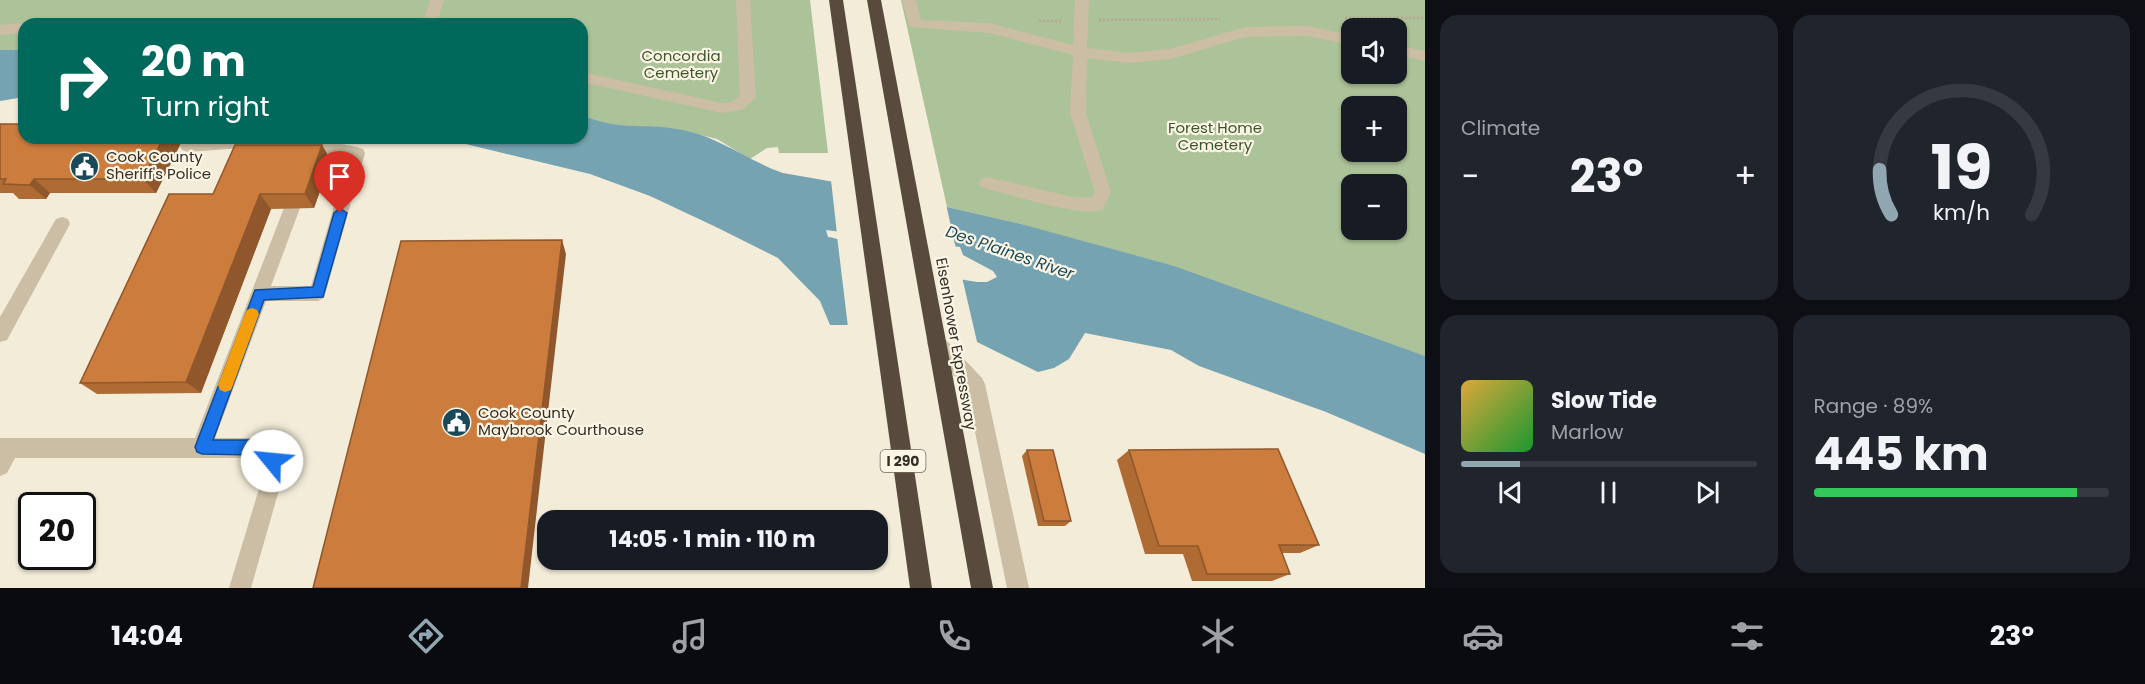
<!DOCTYPE html>
<html lang="en">
<head>
<meta charset="utf-8">
<style>
	:root { --surface:#171b24; --page:#20242c; --text:#f1f3f6; --muted:#9ea1a6; --line:#363941; --accent:#90a6b0 }
	body { margin:0; font-family:Poppins,sans-serif; background:var(--page); color:var(--text); height:100vh; display:flex; flex-direction:column; font-size:22px; white-space:nowrap }
	* { box-sizing:border-box; margin:0 }
	p { font-size:20px; color:var(--muted) }
	.icon { flex:none; width:33px; height:33px; fill:none; stroke:currentColor; stroke-width:2; stroke-linecap:round; stroke-linejoin:round }
	.map { position:relative; flex:1; overflow:hidden }
	.sheet { display:flex; flex-direction:column; gap:15px; padding:15px; background:#0d0f14; width:720px }
	.sheet>* { flex:none }
	.banner { position:absolute; left:18px; top:18px; width:570px; height:126px; border-radius:18px; box-shadow:0 2px 4px #0004; background:#00695c; color:#fff; overflow:hidden }
	.tools { position:absolute; left:1341px; top:18px; display:grid; gap:12px }
	.tools a { display:grid; place-items:center; width:66px; height:66px; border-radius:12px; background:var(--surface); box-shadow:0 2px 4px #0004; font-size:30px }
	.speed { position:absolute; left:18px; top:492px; display:flex; gap:12px; font-size:30px; font-weight:700; text-align:center }
	.speed>* { display:grid; place-content:center; width:78px; height:78px; border-radius:50%; background:var(--surface); box-shadow:0 2px 4px #0004; line-height:1 }
	.speed .limit { border:3px solid #111; border-radius:9px; background:#fff; color:#111 }
	.pin { position:absolute; display:grid; place-items:center; width:51px; height:51px; color:#fff; margin:-62px -26px; border-radius:50% 50% 50% 0; rotate:-45deg; box-shadow:0 0 6px #0007 }
	.pin .icon { rotate:45deg }
	.me { position:absolute; width:66px; margin:-33px; rotate:298deg; stroke-linejoin:round; filter:drop-shadow(0 0 4px #0008) }
	.turn { display:flex; align-items:center; gap:21px; height:126px; padding:0 24px; font-size:27px }
	.turn .icon { width:78px; height:78px; stroke-width:2.5 }
	.turn b { display:block; font-size:42px; line-height:51px }
	.big { font-size:45px; font-weight:700; line-height:1.1 }
	.sheet .tile { flex:1; display:flex; flex-direction:column; justify-content:center; gap:9px; min-width:0; padding:0 21px; border-radius:18px; background:var(--page) }
	.sheet .dial { align-items:center; gap:0 }
	.dial svg { height:156px; overflow:visible; fill:none; stroke:var(--line); stroke-width:7; stroke-linecap:round; text-anchor:middle }
	.dial text { fill:var(--text); stroke:none }
	.song { display:flex; align-items:center; gap:18px }
	.cover { width:72px; height:72px; border-radius:9px; background:linear-gradient(135deg,hsl(40 70% 55%),hsl(130 70% 35%)) }
	.played { height:6px; border-radius:3px; background:linear-gradient(90deg,var(--accent) 20%,var(--line) 20%) }
	.keys { display:flex; justify-content:space-around; direction:ltr }
	.heat { display:flex; justify-content:space-between; align-items:center; font-size:33px; direction:ltr }
	.charge { height:9px; border-radius:4px; background:linear-gradient(90deg,#34c759 89%,var(--line) 0) }
	.sheet .tiles { flex:1; display:grid; gap:15px; grid-template-columns:repeat(2,1fr) }
	.trip { position:absolute; left:537px; top:510px; width:351px; height:60px; border-radius:18px; background:var(--surface); box-shadow:0 2px 4px #0004; font-weight:700; line-height:60px; text-align:center }
	.dock { display:flex; height:96px; justify-content:space-around; align-items:center; background:#090b0e; color:var(--muted) }
	.dock .icon { width:42px; height:42px }
	.dock .current { color:var(--accent) }
	.dock b { font-size:27px; color:var(--text) }
	main { display:flex; flex:1; min-height:0 }
	.map>svg:first-child { display:block }
</style>
</head>
<body>
<main>
<div class="map">
<svg width="1425" height="588" viewBox="0 0 1425 588">
	<rect width="100%" height="100%" fill="#f3ecd9"/>
	<g fill="#acc298" fill-rule="evenodd">
		<polygon points="0,0 810,0 828,153 779,153 778,147 767,148 750,159 717,139 677,129 624,127 597,121 582,115 582,24 24,24 24,50 0,50"/>
		<path d="M901,0H1425V356L1021,224L947,207ZM1352,28H1396V74H1352ZM1352,106H1396V152H1352ZM1352,184H1396V230H1352Z"/>
	</g>
	<g fill="#76a3b1" fill-rule="evenodd">
		<polygon points="0,50 24,50 24,97 0,101"/>
		<path d="M582,115C620,131 640,123 677,129C717,135 746,160 783,173L914,196L947,207L1021,224L1174,266L1425,356V454L1326,412L1199,366L1171,350L1085,333L1069,359L1054,368L1038,372L977,342L848,325H830L820,301L778,258L716,227L650,196L590,174L441,138H582ZM826,230L960,247L963,255L993,271L997,277L987,282H977C940,276 904,270 869,257C851,251 851,240 828,237Z"/>
	</g>
	<g fill="#f3ecd9">
		<polygon points="831,180 915,193 946,204 956,249 837,234"/>
		<polygon points="837,236 844,237 866,253 915,269 962,277 978,346 848,327"/>
	</g>
	<g fill="none" stroke-linecap="round" stroke-linejoin="round">
		<g stroke="#b7a88e" stroke-width="3" stroke-dasharray="2 2" stroke-linecap="butt">
			<polyline points="1345,18 1425,18"/>
			<polyline points="1099,20 1220,19"/>
			<polyline points="1039,21 1061,21"/>
		</g>
		<g fill="#cbbea4" fill-rule="evenodd">
			<polygon points="430,0 444,0 437,24 423,24"/>
			<polygon points="736,0 750,0 756,98 742,110 722,113 582,82 582,72 722,103 731,102 740,96"/>
			<path d="M902,0H916L921,20L989,23L1073,45L1075,0H1089L1087,48L1129,53L1170,49L1245,27L1307,26L1352,35V45L1307,36L1245,37L1171,59L1129,63L1087,58L1086,113L1111,192L1102,210C1079,217 1013,195 987,189L981,187L979,183L981,179L987,177L1073,197L1091,198L1095,192L1070,113L1073,55L989,33L910,27Z"/>
			<polygon points="80,19 234,19 241,24 73,24"/>
			<polygon points="24,23 26,24 24,24 24,33 0,35 0,25"/>
			<polygon points="1396,45 1425,51 1425,61 1396,55"/>
			<polygon points="218,138 309,138 357,147 363,149 365,153 324,298 318,301 266,301 215,438 254,438 276,447 285,469 251,588 229,588 265,469 261,461 254,458 15,458 7,473 0,476 0,438 195,438 284,208 286,203 292,201 298,203 300,208 271,286 311,286 348,157 284,145 188,152 182,150 180,146 182,142"/>
			<polygon points="62,217 68,219 70,224 7,340 0,342 0,317 56,219"/>
			<polygon points="936,335 943,337 982,378 985,384 1029,588 1007,588 966,388 929,349 927,343 929,337"/>
		</g>
		<g fill="#584b3d" fill-rule="evenodd">
			<polygon points="829,0 843,0 932,588 910,588"/>
			<polygon points="867,0 881,0 993,588 971,588"/>
		</g>
	</g>
	<g fill="#af6b34">
		<polygon points="0,124 183,139 156,193 50,193 46,199 19,199 13,193 0,193"/>
		<polygon points="331,160 314,208 271,209 201,393 97,394 80,383 213,194"/>
		<polygon points="1027,450 1071,521 1065,526 1038,526 1022,456"/>
		<polygon points="1129,450 1319,545 1300,553 1282,553 1290,574 1272,581 1192,581 1183,554 1145,554 1117,460"/>
	</g>
	<g fill="#8f572b">
		<polygon points="163,138 182,138 183,139 156,193 143,179"/>
		<polygon points="322,145 331,160 314,208 305,194"/>
		<polygon points="34,179 50,193 46,199 30,185"/>
		<polygon points="260,194 271,209 201,393 186,382"/>
		<polygon points="562,240 566,254 528,588 521,588"/>
	</g>
	<g fill="#cc7c3d" stroke="#8f572b" stroke-width="1.5">
		<polygon points="0,124 24,124 24,138 163,138 143,179 34,179 30,185 3,184 6,179 0,179"/>
		<polygon points="235,145 322,145 305,194 260,194 186,382 80,383 169,194 213,194"/>
		<polygon points="562,240 521,588 313,588 401,241"/>
		<polygon points="1278,449 1319,545 1279,545 1290,574 1207,574 1198,546 1159,546 1129,450"/>
		<polygon points="1027,450 1053,450 1071,521 1044,521"/>
	</g>
	<polygon fill="#1a73e8" stroke="#114b97" stroke-width="1.5" points="340,208 347,213 323,297 264,300 213,440 254,440 274,449 280,461 277,466 272,468 266,466 263,459 254,455 202,454 197,452 195,447 255,290 313,287 334,213"/>
	<polygon fill="#f59e0b" points="252,308 257,310 259,314 233,385 231,390 225,392 220,390 218,385 245,314 247,310"/>
	<defs>
		<symbol id="civic-disc" viewBox="-11 -11 22 22"><circle r="9.5" fill="#1a495a" stroke="#faf5e5"/><path d="M-.6-6.5H3V-4.5H.6V-3L4-1V1h2V6H-6V1h2V-1L-.6-3ZM-1.2 2.5V6h2.4V2.5Z" fill="#fff"/></symbol>
	</defs>
	<g fill-rule="evenodd">
		<use href="#civic-disc" x="68" y="150" width="33" height="33"/>
		<use href="#civic-disc" x="440" y="406" width="33" height="33"/>
	</g>
	<g text-anchor="middle" stroke-width="4.5" stroke-linejoin="round" paint-order="stroke">
		<rect fill="#faf5e5" stroke="#716a5f" stroke-width="1.5" x="880.5" y="450" width="45" height="22" rx="4.5"/>
		<g font-size="14" font-weight="bold" fill="#362e26">
			<text x="903" y="466">I 290</text>
		</g>
		<g font-size="15" fill="#3c5629" stroke="#faf5e5">
			<text x="681" y="61">Concordia<tspan x="681" dy="17">Cemetery</tspan></text>
			<text x="1215" y="133">Forest Home<tspan x="1215" dy="17">Cemetery</tspan></text>
		</g>
		<g font-size="15" fill="#362e26" stroke="#faf5e5" text-anchor="start">
			<text x="106" y="162">Cook County<tspan x="106" dy="17">Sheriff's Police</tspan></text>
			<text x="478" y="418">Cook County<tspan x="478" dy="17">Maybrook Courthouse</tspan></text>
		</g>
		<g font-size="15" fill="#362e26" stroke="#faf5e5">
			<text transform="translate(956 344) rotate(80)" y="5">Eisenhower Expressway</text>
		</g>
		<g font-size="16" font-style="italic" fill="#1a495a" stroke="#faf5e5">
			<text transform="translate(1010 252) rotate(19)" y="6">Des Plaines River</text>
		</g>
	</g>
</svg>
<div class="tools">
<a><svg class="icon" aria-label="sound" viewBox="0 0 24 24"><path d="M4 9h4l5-4v14l-5-4H4zM17 9q2 3 0 6"/></svg></a>
<a>+</a>
<a>−</a>
</div>
<div class="speed"><div class="limit">20</div></div>
<div class="pin" style="left:340px;top:213px;background:#d93025"><svg class="icon" aria-label="arrive" viewBox="0 0 24 24"><path d="M6 21V4h12l-3 4 3 4H6"/></svg></div>
<svg class="me" style="left:272px;top:461px" viewBox="-20 -20 40 40"><circle r="19" fill="#fff"/><path d="M0-13L10 11 0 6-10 11z" fill="#1a73e8"/></svg>
<div class="trip">14:05 · 1 min · 110 m</div>
<div class="banner">
<div class="turn"><svg class="icon" aria-label="right" viewBox="0 0 24 24"><path d="M7 20v-9h11M14 6l5 5-5 5"/></svg><div><b>20 m</b>Turn right</div></div>
</div>
</div>
<section class="sheet">
<div class="tiles">
<div class="tile"><p>Climate</p>
<div class="heat"><a>−</a><b class="big">23°</b><a>+</a></div>
</div>
<div class="tile dial"><svg viewBox="0 0 100 80">
<path d="M14 69A42 42 0 1 1 86 69"/>
<path d="M14 69A42 42 0 0 1 8 46" stroke="#90a6b0"/>
<text x="50" y="56" font-size="32" font-weight="700">19</text>
<text x="50" y="72" font-size="11">km/h</text>
</svg></div>
<div class="tile">
<div class="song"><i class="cover"></i><div><b>Slow Tide</b><p>Marlow</p></div></div>
<div class="played"></div>
<div class="keys"><svg class="icon" aria-label="previous" viewBox="0 0 24 24"><path d="M18 5L8 12l10 7zM5 5v14"/></svg><svg class="icon" aria-label="pause" viewBox="0 0 24 24"><path d="M8 5v14M16 5v14"/></svg><svg class="icon" aria-label="next" viewBox="0 0 24 24"><path d="M6 5l10 7-10 7zM19 5v14"/></svg></div>
</div>
<div class="tile"><p>Range · 89%</p><b class="big">445 km</b><div class="charge"></div></div>
</div>
</section>
</main>
<nav class="dock">
<b>14:04</b>
<svg class="icon current" aria-label="directions" viewBox="0 0 24 24"><path d="M12 3l9 9-9 9-9-9zM9 14v-3h6M13 9l2 2-2 2"/></svg>
<svg class="icon" aria-label="music" viewBox="0 0 24 24"><path d="M9 18V5l10-2v13"/><circle cx="6" cy="18" r="3"/><circle cx="16" cy="16" r="3"/></svg>
<svg class="icon" aria-label="phone" viewBox="0 0 24 24"><path d="M5 4h4l2 5-3 2q2 4 5 5l2-3 5 2v4C11 20 4 13 5 4z"/></svg>
<svg class="icon" aria-label="climate" viewBox="0 0 24 24"><path d="M12 3v18M4 7l16 10M4 17L20 7"/></svg>
<svg class="icon" aria-label="car" viewBox="0 0 24 24"><path d="M5 17H2v-5l4-1 3-4h7l3 4 3 1v5h-3M9 17h6M6 11h13"/><circle cx="7" cy="17" r="2"/><circle cx="17" cy="17" r="2"/></svg>
<svg class="icon" aria-label="filters" viewBox="0 0 24 24"><path d="M4 7h16M4 17h16"/><circle cx="9" cy="7" r="2"/><circle cx="15" cy="17" r="2"/></svg>
<b>23°</b>
</nav>
</body>
</html>
